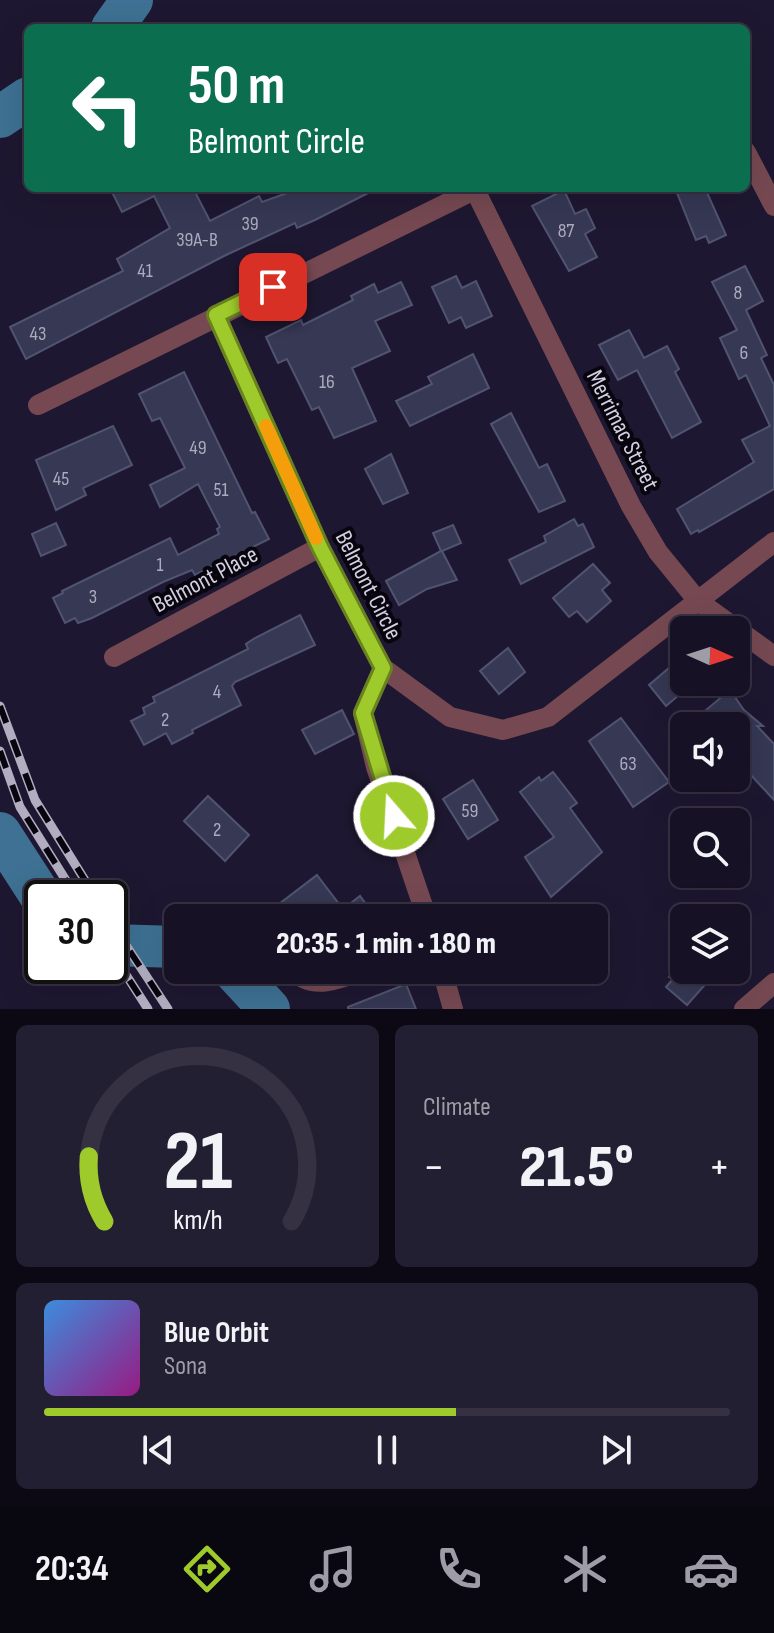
<!DOCTYPE html>
<html lang="en">
<head>
<meta charset="utf-8">
<style>
	:root { --surface:#161125; --page:#231f32; --text:#f1f3f6; --muted:#9e9da7; --line:#353142; --accent:#9fca2c }
	body { margin:0; font-family:"Sofia Sans Condensed",sans-serif; background:var(--page); color:var(--text); height:100vh; display:flex; flex-direction:column; font-size:30px; white-space:nowrap }
	* { box-sizing:border-box; margin:0 }
	p { font-size:26px; color:var(--muted) }
	.icon { flex:none; width:44px; height:44px; fill:none; stroke:currentColor; stroke-width:2; stroke-linecap:round; stroke-linejoin:round }
	.map { position:relative; height:1009px; overflow:hidden }
	.side { display:flex; flex-direction:column; gap:16px; padding:16px; background:#0c0914; flex:1 }
	.side>* { flex:none }
	.hud { position:absolute; left:24px; top:24px; width:726px; height:168px; border-radius:12px; box-shadow:0 8px 32px #0002,0 0 0 2px var(--line); background:#0b6e4f; color:#fff; overflow:hidden }
	.needle { width:52px; rotate:93deg }
	.controls { position:absolute; left:670px; top:616px; display:grid; gap:16px }
	.controls a { display:grid; place-items:center; width:80px; height:80px; border-radius:12px; background:var(--surface); box-shadow:0 8px 32px #0002,0 0 0 2px var(--line); font-size:40px }
	.speed { position:absolute; left:24px; top:880px; display:flex; gap:16px; font-size:40px; font-weight:700; text-align:center }
	.speed>* { display:grid; place-content:center; width:104px; height:104px; border-radius:50%; background:var(--surface); box-shadow:0 8px 32px #0002,0 0 0 2px var(--line); line-height:1 }
	.speed .limit { border:4px solid #111; border-radius:12px; background:#fff; color:#111 }
	.pin { position:absolute; display:grid; place-items:center; width:68px; height:68px; color:#fff; margin:-34px; border-radius:16px; box-shadow:0 4px 12px #0006 }
	.me { position:absolute; width:88px; margin:-44px; rotate:341deg; stroke-linejoin:round; filter:drop-shadow(0 0 6px #0008) }
	.turn { display:flex; align-items:center; gap:28px; height:168px; padding:0 32px; font-size:36px }
	.turn .icon { width:104px; height:104px; stroke-width:2.5 }
	.turn b { display:block; font-size:56px; line-height:68px }
	.big { font-size:60px; font-weight:800; line-height:1.1 }
	.side .tile { flex:1; display:flex; flex-direction:column; justify-content:center; gap:12px; min-width:0; padding:0 28px; border-radius:12px; background:var(--page) }
	.side .dial { align-items:center; gap:0 }
	.dial svg { height:208px; overflow:visible; fill:none; stroke:var(--line); stroke-width:7; stroke-linecap:round; text-anchor:middle }
	.dial text { fill:var(--text); stroke:none }
	.song { display:flex; align-items:center; gap:24px }
	.cover { width:96px; height:96px; border-radius:12px; background:linear-gradient(135deg,hsl(210 70% 55%),hsl(310 70% 35%)) }
	.played { height:8px; border-radius:4px; background:linear-gradient(90deg,var(--accent) 60%,var(--line) 60%) }
	.keys { display:flex; justify-content:space-around; direction:ltr }
	.heat { display:flex; justify-content:space-between; align-items:center; font-size:44px; direction:ltr }
	.side .tiles { flex:1; display:grid; gap:16px; grid-template-columns:1fr 1fr }
	.tile:last-child { grid-column:span 2 }
	.trip { position:absolute; left:164px; top:904px; width:444px; height:80px; border-radius:12px; background:var(--surface); box-shadow:0 8px 32px #0002,0 0 0 2px var(--line); font-weight:800; line-height:80px; text-align:center }
	.dock { display:flex; height:128px; justify-content:space-around; align-items:center; background:#09070f; color:var(--muted) }
	.dock .icon { width:56px; height:56px }
	.dock .selected { color:var(--accent) }
	.dock b { font-size:36px; color:var(--text) }
	.map>svg:first-child { display:block }
</style>
</head>
<body>
<div class="map">
<svg width="774" height="1009" viewBox="0 0 774 1009">
	<rect width="100%" height="100%" fill="#1e1731"/>
	<g fill="none" stroke-linecap="round" stroke-linejoin="round">
		<g stroke="#3e7193" stroke-width="42">
			<polyline points="112,28 132,0"/>
			<polyline points="0,117 28,98"/>
			<polyline points="0,833 42,898"/>
			<polyline points="110,945 178,947"/>
			<polyline points="233,970 269,1009"/>
		</g>
	</g>
	<g fill="#363854" stroke="#515471" stroke-width="2">
		<polygon points="110,188 193,188 210,221 259,196 262,202 301,188 378,188 315,220 297,228 295,223 224,256 26,359 10,327 123,271 117,259 170,228 154,196 122,212"/>
		<polygon points="675,188 705,188 726,235 709,243 706,236 696,240"/>
		<polygon points="564,190 575,214 586,209 595,228 585,234 597,257 569,271 532,206"/>
		<polygon points="745,266 763,301 746,310 767,355 761,358 774,385 774,489 699,532 698,530 691,534 677,509 754,462 742,440 770,426 746,375 739,379 720,338 737,330 712,282"/>
		<polygon points="456,276 462,288 476,281 492,316 466,328 461,317 449,323 432,287"/>
		<polygon points="401,282 412,305 375,321 390,351 352,368 376,421 334,438 319,407 312,410 287,359 278,363 266,337 301,320 303,325 353,300 351,296 374,284 378,293"/>
		<polygon points="629,330 644,358 667,346 679,369 675,372 701,422 672,438 637,370 618,380 599,345"/>
		<polygon points="473,354 489,388 410,426 396,401 432,384 428,377"/>
		<polygon points="184,372 252,513 255,512 269,539 195,575 192,570 163,582 92,618 78,623 75,618 65,623 53,598 63,593 62,591 170,538 178,555 219,534 217,529 220,527 198,484 160,507 150,485 185,468 160,418 152,421 139,394"/>
		<polygon points="511,413 539,468 547,464 565,501 539,512 491,424"/>
		<polygon points="113,426 132,465 83,488 86,495 56,510 36,460"/>
		<polygon points="391,454 408,493 383,504 365,469"/>
		<polygon points="574,519 578,526 583,524 594,547 521,584 509,560 546,542 544,536"/>
		<polygon points="56,523 66,545 41,556 32,534"/>
		<polygon points="453,525 461,543 442,551 457,580 427,589 399,605 386,581 441,551 433,533"/>
		<polygon points="593,564 610,583 602,590 611,601 587,622 577,611 569,617 553,598"/>
		<polygon points="300,615 315,645 235,682 232,686 241,705 192,730 193,733 172,744 166,733 144,745 131,721 145,714 143,708 155,702 153,697 248,649 246,644 255,638"/>
		<polygon points="508,648 525,672 499,694 480,671"/>
		<polygon points="676,662 684,672 684,682 693,683 666,706 649,685"/>
		<polygon points="730,690 744,710 763,726 757,726 774,744 774,800 736,759 736,726 710,726 700,715"/>
		<polygon points="342,710 354,734 315,754 302,730"/>
		<polygon points="621,718 669,782 633,807 589,741"/>
		<polygon points="553,772 577,803 570,808 602,852 551,897 525,857 554,837 520,792 539,777 541,781"/>
		<polygon points="473,780 498,820 468,839 443,799"/>
		<polygon points="208,796 249,835 225,861 184,821"/>
		<polygon points="317,875 343,909 360,896 376,918 267,918 266,914"/>
		<polygon points="683,961 684,970 718,970 687,1005 666,987 673,979 669,977"/>
		<polygon points="406,984 416,1009 348,1009 348,1007"/>
	</g>
	<g fill="none" stroke-linecap="round" stroke-linejoin="round">
		<g stroke="#764952" stroke-width="20">
			<polyline points="746,152 774,206"/>
			<polyline points="475,190 631,506 658,552 698,601 774,656"/>
			<polyline points="216,315 320,547 383,668 450,717 503,730 548,717 774,542"/>
			<polyline points="38,405 478,188"/>
			<polyline points="114,657 320,547"/>
			<polyline points="383,668 363,713 376,767 427,918"/>
			<polyline points="251,915 254,918"/>
			<path d="M294,970C310,991 342,979 362,970"/>
			<polyline points="442,970 453,1009"/>
			<polyline points="744,1009 774,983"/>
		</g>
		<defs>
			<g id="rail">
				<polyline points="0,706 35,800 96,898"/>
				<polyline points="0,751 20,807 77,898"/>
				<polyline points="110,921 168,1009"/>
				<polyline points="110,950 148,1009"/>
			</g>
		</defs>
		<use href="#rail" stroke="#b2aec1" stroke-width="9"/>
		<use href="#rail" stroke="#08050f" stroke-width="6" stroke-dasharray="18" stroke-linecap="butt"/>
	</g>
	<g fill="none" stroke-linecap="round" stroke-linejoin="round">
		<defs>
			<polyline id="route" points="273,287 216,315 320,547 383,668 363,713 394,816"/>
		</defs>
		<use href="#route" stroke="#67831d" stroke-width="20"/>
		<use href="#route" stroke="#9fca2c" stroke-width="14"/>
		<polyline stroke="#f59e0b" stroke-width="14" points="266,426 316,538"/>
	</g>
	<g text-anchor="middle" stroke-width="8" stroke-linejoin="round" paint-order="stroke">
		<g font-size="20" fill="#acaabe">
			<text x="250" y="230">39</text>
			<text x="566" y="237">87</text>
			<text x="197" y="246">39A-B</text>
			<text x="145" y="277">41</text>
			<text x="738" y="299">8</text>
			<text x="38" y="340">43</text>
			<text x="744" y="359">6</text>
			<text x="327" y="388">16</text>
			<text x="198" y="454">49</text>
			<text x="61" y="485">45</text>
			<text x="221" y="496">51</text>
			<text x="160" y="571">1</text>
			<text x="93" y="603">3</text>
			<text x="217" y="698">4</text>
			<text x="165" y="726">2</text>
			<text x="628" y="770">63</text>
			<text x="470" y="817">59</text>
			<text x="217" y="836">2</text>
		</g>
		<g font-size="24" fill="#d3d0e1" stroke="#08050f">
			<text transform="translate(623 430) rotate(63)" y="8">Merrimac Street</text>
			<text transform="translate(205 579) rotate(-28)" y="8">Belmont Place</text>
			<text transform="translate(369 585) rotate(63)" y="8">Belmont Circle</text>
		</g>
	</g>
</svg>
<div class="controls">
<a><svg class="needle" viewBox="-14 -14 28 28"><path d="M0-13l5 13h-10z" fill="#e53935"/><path d="M0 13l5-13h-10z" fill="#9e9da7"/></svg></a>
<a><svg class="icon" aria-label="sound" viewBox="0 0 24 24"><path d="M4 9h4l5-4v14l-5-4H4zM17 9q2 3 0 6"/></svg></a>
<a><svg class="icon" aria-label="search" viewBox="0 0 24 24"><circle cx="10" cy="10" r="6"/><path d="M15 15l6 6"/></svg></a>
<a><svg class="icon" aria-label="layers" viewBox="0 0 24 24"><path d="M12 4l9 5-9 5-9-5zM3 14l9 5 9-5"/></svg></a>
</div>
<div class="speed"><div class="limit">30</div></div>
<div class="pin" style="left:273px;top:287px;background:#d93025"><svg class="icon" aria-label="arrive" viewBox="0 0 24 24"><path d="M6 21V4h12l-3 4 3 4H6"/></svg></div>
<svg class="me" style="left:394px;top:816px" viewBox="-20 -20 40 40"><circle r="17" fill="#9fca2c" stroke="#fff" stroke-width="3"/><path d="M0-11L8 9 0 5-8 9z" fill="#fff"/></svg>
<div class="trip">20:35 · 1 min · 180 m</div>
<div class="hud">
<div class="turn"><svg class="icon" aria-label="left" viewBox="0 0 24 24"><path d="M17 20v-9H6M10 6l-5 5 5 5"/></svg><div><b>50 m</b>Belmont Circle</div></div>
</div>
</div>
<section class="side">
<div class="tiles">
<div class="tile dial"><svg viewBox="0 0 100 80">
<path d="M14 69A42 42 0 1 1 86 69"/>
<path d="M14 69A42 42 0 0 1 8 44" stroke="#9fca2c"/>
<text x="50" y="56" font-size="32" font-weight="700">21</text>
<text x="50" y="72" font-size="11">km/h</text>
</svg></div>
<div class="tile"><p>Climate</p>
<div class="heat"><a>−</a><b class="big">21.5°</b><a>+</a></div>
</div>
<div class="tile">
<div class="song"><i class="cover"></i><div><b>Blue Orbit</b><p>Sona</p></div></div>
<div class="played"></div>
<div class="keys"><svg class="icon" aria-label="previous" viewBox="0 0 24 24"><path d="M18 5L8 12l10 7zM5 5v14"/></svg><svg class="icon" aria-label="pause" viewBox="0 0 24 24"><path d="M8 5v14M16 5v14"/></svg><svg class="icon" aria-label="next" viewBox="0 0 24 24"><path d="M6 5l10 7-10 7zM19 5v14"/></svg></div>
</div>
</div>
</section>
<nav class="dock">
<b>20:34</b>
<svg class="icon selected" aria-label="directions" viewBox="0 0 24 24"><path d="M12 3l9 9-9 9-9-9zM9 14v-3h6M13 9l2 2-2 2"/></svg>
<svg class="icon" aria-label="music" viewBox="0 0 24 24"><path d="M9 18V5l10-2v13"/><circle cx="6" cy="18" r="3"/><circle cx="16" cy="16" r="3"/></svg>
<svg class="icon" aria-label="phone" viewBox="0 0 24 24"><path d="M5 4h4l2 5-3 2q2 4 5 5l2-3 5 2v4C11 20 4 13 5 4z"/></svg>
<svg class="icon" aria-label="climate" viewBox="0 0 24 24"><path d="M12 3v18M4 7l16 10M4 17L20 7"/></svg>
<svg class="icon" aria-label="car" viewBox="0 0 24 24"><path d="M5 17H2v-5l4-1 3-4h7l3 4 3 1v5h-3M9 17h6M6 11h13"/><circle cx="7" cy="17" r="2"/><circle cx="17" cy="17" r="2"/></svg>
</nav>
</body>
</html>
